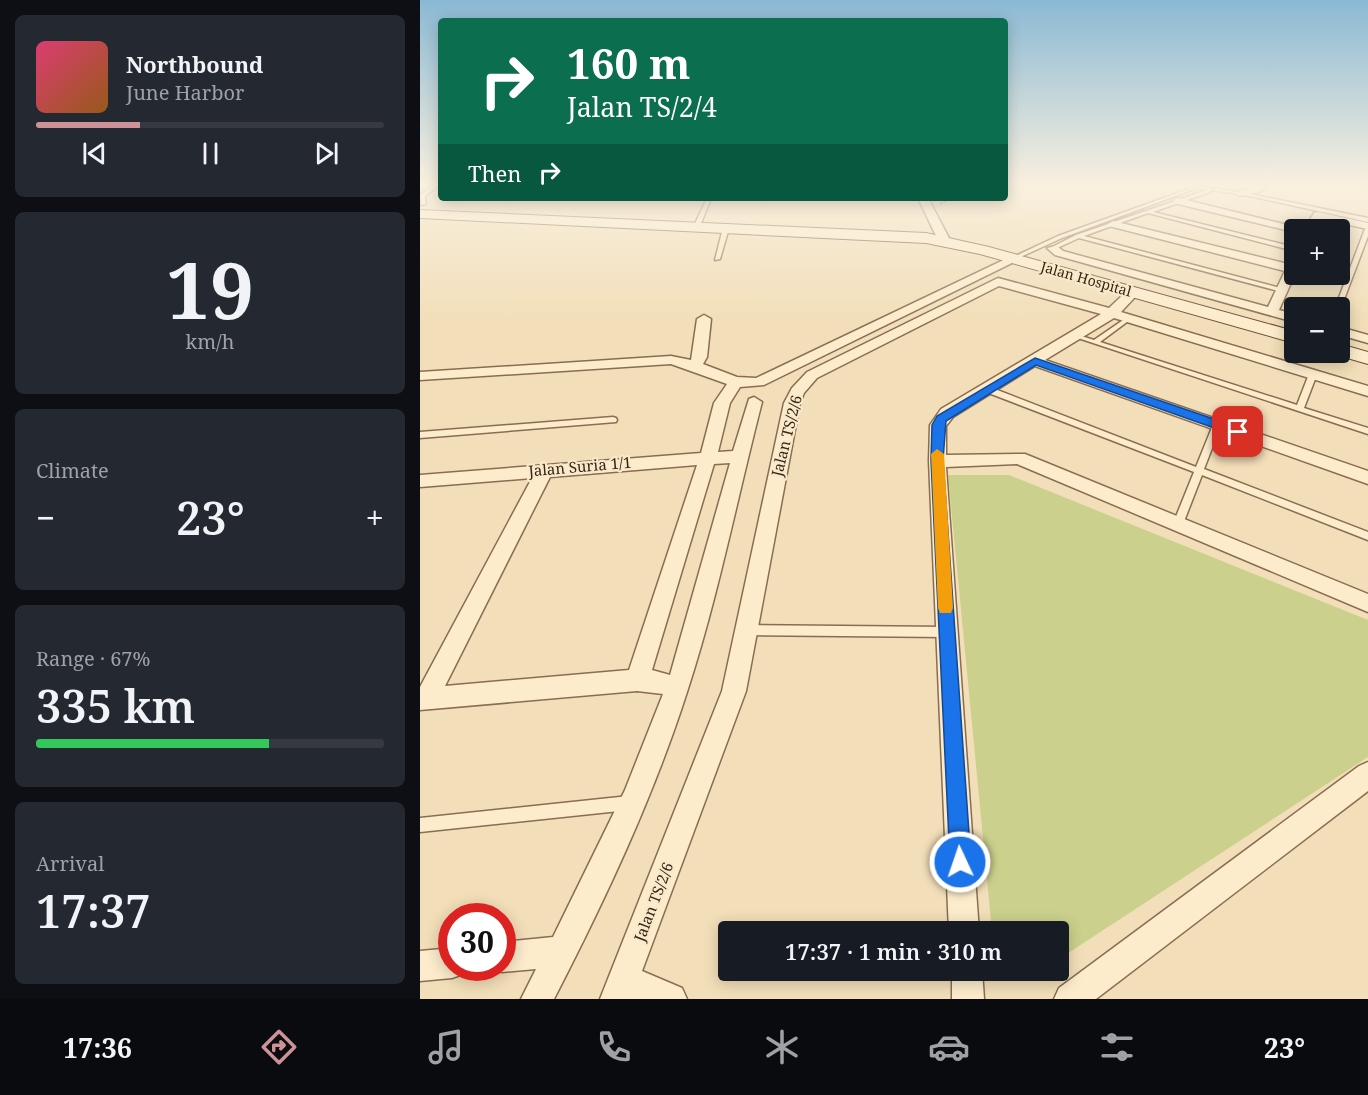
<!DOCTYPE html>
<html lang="en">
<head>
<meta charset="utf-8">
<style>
	:root { --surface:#171b24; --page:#242831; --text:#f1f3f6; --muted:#9ea1a6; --line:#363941; --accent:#cc9297 }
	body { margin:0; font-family:"Noto Serif",serif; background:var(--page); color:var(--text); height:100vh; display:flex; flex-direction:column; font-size:22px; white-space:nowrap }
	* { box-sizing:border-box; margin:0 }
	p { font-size:20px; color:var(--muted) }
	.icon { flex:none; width:33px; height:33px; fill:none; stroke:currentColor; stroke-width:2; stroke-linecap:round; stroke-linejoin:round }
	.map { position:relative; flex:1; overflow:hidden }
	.side { display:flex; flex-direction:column; gap:15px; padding:15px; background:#0d0f14; width:420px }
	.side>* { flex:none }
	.hud { position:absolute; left:18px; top:18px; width:570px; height:183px; border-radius:6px; box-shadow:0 3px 15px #0003; background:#0b6e4f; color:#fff; overflow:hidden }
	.fabs { position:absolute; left:864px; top:219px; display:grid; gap:12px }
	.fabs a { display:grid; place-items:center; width:66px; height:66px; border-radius:6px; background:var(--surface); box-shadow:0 3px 15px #0003; font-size:30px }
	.speed { position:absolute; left:18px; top:903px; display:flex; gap:12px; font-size:30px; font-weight:700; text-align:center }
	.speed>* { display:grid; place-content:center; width:78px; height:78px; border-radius:50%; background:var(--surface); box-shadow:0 3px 15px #0003; line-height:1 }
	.speed .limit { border:9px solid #d22; background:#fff; color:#111 }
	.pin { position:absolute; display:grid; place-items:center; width:51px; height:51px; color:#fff; margin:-26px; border-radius:12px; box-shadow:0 3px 9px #0006 }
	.me { position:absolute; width:66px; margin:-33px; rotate:357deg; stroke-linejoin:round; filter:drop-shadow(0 0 4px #0008) }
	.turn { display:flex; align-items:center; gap:21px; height:126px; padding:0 30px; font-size:27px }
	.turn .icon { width:78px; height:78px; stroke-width:2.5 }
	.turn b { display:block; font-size:42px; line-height:51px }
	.then { display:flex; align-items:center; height:57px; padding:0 30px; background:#0003; gap:12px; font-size:22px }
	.big { font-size:45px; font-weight:600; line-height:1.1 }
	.side .widget { flex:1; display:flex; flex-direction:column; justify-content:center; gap:9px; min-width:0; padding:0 21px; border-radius:9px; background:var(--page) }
	.side .dial { align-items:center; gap:0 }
	.dial b { font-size:78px; line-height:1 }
	.song { display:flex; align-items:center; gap:18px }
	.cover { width:72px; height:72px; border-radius:9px; background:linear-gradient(135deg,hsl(340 70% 55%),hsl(30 70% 35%)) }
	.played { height:6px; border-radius:3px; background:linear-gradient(90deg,var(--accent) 30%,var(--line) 30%) }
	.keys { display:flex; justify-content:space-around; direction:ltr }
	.heat { display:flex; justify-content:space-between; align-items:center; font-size:33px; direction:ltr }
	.charge { height:9px; border-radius:4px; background:linear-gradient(90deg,#34c759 67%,var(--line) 0) }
	.trip { position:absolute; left:298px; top:921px; width:351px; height:60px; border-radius:6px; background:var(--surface); box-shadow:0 3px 15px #0003; font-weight:600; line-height:60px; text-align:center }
	.tabs { display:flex; height:96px; justify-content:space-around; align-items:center; background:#090b0e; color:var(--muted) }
	.tabs .icon { width:42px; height:42px }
	.tabs .on { color:var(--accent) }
	.tabs b { font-size:27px; color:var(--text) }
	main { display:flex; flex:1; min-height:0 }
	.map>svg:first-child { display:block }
</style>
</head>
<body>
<main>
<section class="side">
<div class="widget">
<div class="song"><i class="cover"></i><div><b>Northbound</b><p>June Harbor</p></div></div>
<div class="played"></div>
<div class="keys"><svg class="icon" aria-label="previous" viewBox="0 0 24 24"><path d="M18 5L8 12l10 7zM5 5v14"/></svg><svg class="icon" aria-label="pause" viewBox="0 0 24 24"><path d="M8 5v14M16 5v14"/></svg><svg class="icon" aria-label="next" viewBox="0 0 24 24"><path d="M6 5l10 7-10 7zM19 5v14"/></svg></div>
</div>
<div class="widget dial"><b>19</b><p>km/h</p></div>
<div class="widget"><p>Climate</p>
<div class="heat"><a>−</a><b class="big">23°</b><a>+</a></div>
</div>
<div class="widget"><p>Range · 67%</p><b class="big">335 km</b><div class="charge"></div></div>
<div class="widget"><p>Arrival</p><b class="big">17:37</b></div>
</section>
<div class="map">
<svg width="948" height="999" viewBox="0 0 948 999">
	<rect width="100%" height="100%" fill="#f2deb8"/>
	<polygon fill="#cbd08c" points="528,475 589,475 948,620 948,757 639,959 639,932 572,931"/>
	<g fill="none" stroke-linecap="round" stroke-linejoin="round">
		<defs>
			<g id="lane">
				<polygon points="16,183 21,184 5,196 6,204 1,205 0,195"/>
				<polygon points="777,186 820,192 948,218 948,222 820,194 790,190 790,192 733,212 874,247 874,251 728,213 664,236 864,289 865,290 862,292 659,238 635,249 630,248 656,235 787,190 777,188 642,238 596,259 591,258 638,236"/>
				<polygon points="287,198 291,198 280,226 275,227 274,226"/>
				<polygon points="306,226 309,228 300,259 295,260 303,228"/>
				<polygon points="948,227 948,236 920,310 920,308 915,308 945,229"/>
				<polygon points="709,316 712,318 711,319 680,342 877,405 889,374 893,372 896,372 897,374 884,408 948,428 948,434 652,336 655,334 674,340"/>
				<polygon points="566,388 572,388 776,467 793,425 794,423 800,423 801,425 784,469 948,532 948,540 782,475 763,524 761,527 755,527 753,524 774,472 566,392"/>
				<polygon points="193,417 196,418 197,420 196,422 0,438 0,432"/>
				<polygon points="328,625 527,627 531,629 532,632 531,635 527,637 328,635 324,633 323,630 324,627"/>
				<polygon points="209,796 214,798 216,803 214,808 209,810 0,832 0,818"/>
			</g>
			<g id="street">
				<polygon points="842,183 853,183 839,192 820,196 815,193"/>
				<polygon points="498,198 508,198 531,242 529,244 519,242"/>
				<polygon points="758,198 884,229 894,213 898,212 948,223 948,229 901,219 895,230 874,230 874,232 754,203 754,199"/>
				<polygon points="693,221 868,264 874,260 875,274 859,310 874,314 874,322 635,255 627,248 637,246 643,251 848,307 865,271 689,226 688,224"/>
				<path d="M594,255L600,258L598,260L344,385L320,387L310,403L298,452L313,451L329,399L334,397L342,402C317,499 298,597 267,692C233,798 185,900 134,999H101L116,969L82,972L71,968H82V942L133,937L205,790L243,694L217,691L0,710V687L112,478L0,487V475L281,453L294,403L307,384L251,364L0,380V372L251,356L271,360L277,319L284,315L291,319L287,357L283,364L317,377L336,378ZM310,463L250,675L232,670L294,464ZM277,465L209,670L25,686L130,477Z"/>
				<polygon points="578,278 689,308 709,289 717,289 717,295 701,312 948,386 948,396 694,318 625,360 948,471 948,484 615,366 533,417 526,426 526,455 605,454 948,594 948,612 597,464 526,467 559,932 529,932 509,461 510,425 521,409 681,314 579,286 397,378 384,393 380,403 326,691 222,971 262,988 267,999 180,999 302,691 364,403 372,388 387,372"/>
				<polygon points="920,327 948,335 948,343 920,335"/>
				<polygon points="948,762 948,791 676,999 634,999 639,988 939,766"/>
				<polygon points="32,948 32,968 45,968 43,974 32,978 0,981 0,951"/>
				<polygon points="532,970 562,970 564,999 532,999"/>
			</g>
			<g id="secondary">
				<polygon points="0,210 506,233 569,247 874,331 874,343 560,254 506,243 0,218"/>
				<polygon points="920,344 948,352 948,364 913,354 920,352"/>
			</g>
		</defs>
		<use href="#lane" stroke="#896d52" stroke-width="3"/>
		<use href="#street" stroke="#896d52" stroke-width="3"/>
		<use href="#secondary" stroke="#6a4e36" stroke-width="2"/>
		<g stroke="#896d52" stroke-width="1.5" stroke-dasharray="3 1.5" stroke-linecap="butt">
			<polyline points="941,183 948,186"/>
			<polyline points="520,204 532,198"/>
		</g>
		<use href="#lane" fill="#fceccc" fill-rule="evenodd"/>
		<use href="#street" fill="#fceccc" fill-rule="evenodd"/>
		<use href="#secondary" fill="#fceccc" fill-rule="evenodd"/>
	</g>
	<linearGradient id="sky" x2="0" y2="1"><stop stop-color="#8ab9d4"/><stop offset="0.57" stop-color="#f9f0df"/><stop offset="1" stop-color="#f9f0df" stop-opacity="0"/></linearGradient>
	<rect width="948" height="323" fill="url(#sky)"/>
	<polygon fill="#1a73e8" stroke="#114b97" stroke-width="1.5" points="615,358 823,429 825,432 823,435 814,435 616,365 526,421 523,460 551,862 548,870 540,873 533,870 530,862 511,460 512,425 517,416"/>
	<polygon fill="#f59e0b" points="517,449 524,454 533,608 531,613 520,613 518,608 511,454"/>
	<g text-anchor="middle" stroke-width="4.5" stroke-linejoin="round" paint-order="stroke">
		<g font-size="14" fill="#362619" stroke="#f9e9c8">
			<text transform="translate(666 279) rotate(16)" y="5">Jalan Hospital</text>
		</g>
		<g font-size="15" fill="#362619" stroke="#f9e9c8">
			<text transform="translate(367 436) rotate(-76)" y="5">Jalan TS/2/6</text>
			<text transform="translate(160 467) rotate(-5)" y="5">Jalan Suria 1/1</text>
			<text transform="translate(234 902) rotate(-69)" y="5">Jalan TS/2/6</text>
		</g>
	</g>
</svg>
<div class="fabs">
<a>+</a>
<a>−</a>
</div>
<div class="speed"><div class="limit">30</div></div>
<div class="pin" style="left:818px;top:432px;background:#d93025"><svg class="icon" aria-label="arrive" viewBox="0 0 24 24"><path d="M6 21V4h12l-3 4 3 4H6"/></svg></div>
<svg class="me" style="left:540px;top:862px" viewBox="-20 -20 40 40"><circle r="17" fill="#1a73e8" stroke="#fff" stroke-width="3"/><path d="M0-11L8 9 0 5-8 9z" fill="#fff"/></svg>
<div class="trip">17:37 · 1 min · 310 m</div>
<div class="hud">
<div class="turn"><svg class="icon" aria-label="right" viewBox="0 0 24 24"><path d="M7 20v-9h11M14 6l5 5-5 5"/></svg><div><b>160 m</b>Jalan TS/2/4</div></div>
<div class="then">Then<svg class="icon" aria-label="right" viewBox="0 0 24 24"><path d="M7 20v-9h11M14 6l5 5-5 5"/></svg></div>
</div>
</div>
</main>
<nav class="tabs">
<b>17:36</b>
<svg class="icon on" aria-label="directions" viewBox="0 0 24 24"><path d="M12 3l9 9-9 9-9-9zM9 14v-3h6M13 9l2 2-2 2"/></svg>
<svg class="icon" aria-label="music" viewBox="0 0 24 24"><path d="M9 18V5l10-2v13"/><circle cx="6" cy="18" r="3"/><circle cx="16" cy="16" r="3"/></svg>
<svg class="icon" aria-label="phone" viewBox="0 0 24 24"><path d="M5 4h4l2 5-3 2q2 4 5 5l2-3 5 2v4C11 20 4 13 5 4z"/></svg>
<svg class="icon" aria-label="climate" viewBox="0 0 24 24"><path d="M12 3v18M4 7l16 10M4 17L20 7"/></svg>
<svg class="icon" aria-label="car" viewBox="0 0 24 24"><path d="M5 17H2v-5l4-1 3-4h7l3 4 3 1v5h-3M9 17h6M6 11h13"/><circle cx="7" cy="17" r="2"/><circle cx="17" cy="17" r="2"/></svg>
<svg class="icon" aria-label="filters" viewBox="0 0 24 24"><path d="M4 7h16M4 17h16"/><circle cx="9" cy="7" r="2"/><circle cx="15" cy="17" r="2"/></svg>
<b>23°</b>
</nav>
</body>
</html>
